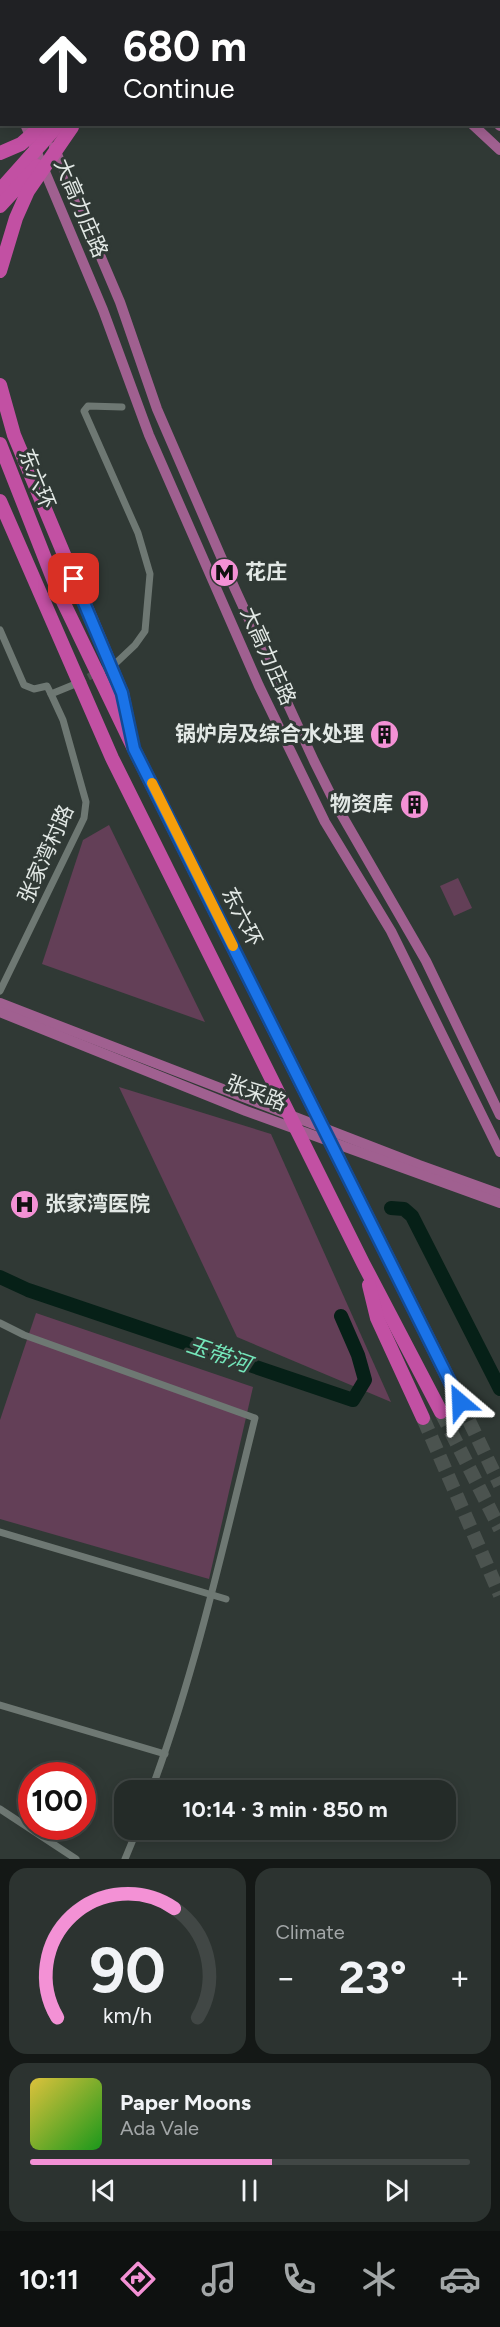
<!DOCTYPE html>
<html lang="en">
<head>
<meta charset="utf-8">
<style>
	:root { --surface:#242b28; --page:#2c3330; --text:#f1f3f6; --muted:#a3a7a8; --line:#414745; --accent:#f391d5 }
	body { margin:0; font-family:Figtree,"Noto Sans SC",sans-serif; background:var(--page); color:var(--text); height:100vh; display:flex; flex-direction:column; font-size:22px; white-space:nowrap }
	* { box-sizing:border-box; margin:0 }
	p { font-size:20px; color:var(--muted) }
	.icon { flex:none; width:33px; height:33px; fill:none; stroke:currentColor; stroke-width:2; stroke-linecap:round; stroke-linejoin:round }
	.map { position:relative; height:1859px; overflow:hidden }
	.sheet { display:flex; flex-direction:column; gap:9px; padding:9px; background:#141816; flex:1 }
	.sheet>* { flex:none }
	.top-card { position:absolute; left:0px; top:0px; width:501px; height:126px; box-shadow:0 3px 15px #0003,0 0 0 2px var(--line); background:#202124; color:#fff; overflow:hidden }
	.speed { position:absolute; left:18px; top:1762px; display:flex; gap:12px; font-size:30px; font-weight:700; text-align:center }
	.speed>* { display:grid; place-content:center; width:78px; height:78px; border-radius:50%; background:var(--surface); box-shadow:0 3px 15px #0003,0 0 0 2px var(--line); line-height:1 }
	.speed .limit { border:9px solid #d22; background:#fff; color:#111 }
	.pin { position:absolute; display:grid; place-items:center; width:51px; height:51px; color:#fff; margin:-26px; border-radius:12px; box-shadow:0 3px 9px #0006 }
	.me { position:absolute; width:66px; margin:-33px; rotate:334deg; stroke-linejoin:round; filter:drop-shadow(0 0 4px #0008) }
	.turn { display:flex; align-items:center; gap:21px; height:126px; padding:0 24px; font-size:27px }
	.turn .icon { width:78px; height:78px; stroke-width:2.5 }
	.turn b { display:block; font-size:42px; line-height:51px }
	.big { font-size:45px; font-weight:700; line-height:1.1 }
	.sheet .card { flex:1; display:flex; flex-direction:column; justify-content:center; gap:9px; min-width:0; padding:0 21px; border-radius:18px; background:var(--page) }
	.sheet .dial { align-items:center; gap:0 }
	.dial svg { height:156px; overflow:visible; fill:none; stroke:var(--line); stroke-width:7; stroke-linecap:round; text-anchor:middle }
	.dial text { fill:var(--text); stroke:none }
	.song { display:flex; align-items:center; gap:18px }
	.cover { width:72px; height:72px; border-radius:9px; background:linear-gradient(135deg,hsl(50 70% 55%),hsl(120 70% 35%)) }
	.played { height:6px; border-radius:3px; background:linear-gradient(90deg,var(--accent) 55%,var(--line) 55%) }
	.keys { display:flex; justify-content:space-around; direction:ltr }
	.heat { display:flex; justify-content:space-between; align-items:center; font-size:33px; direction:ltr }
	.sheet .tiles { flex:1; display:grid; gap:9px; grid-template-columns:1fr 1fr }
	.card:last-child { grid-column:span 2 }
	.trip { position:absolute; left:114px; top:1780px; width:342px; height:60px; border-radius:18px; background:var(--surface); box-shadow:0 3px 15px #0003,0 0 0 2px var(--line); font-weight:700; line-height:60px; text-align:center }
	.tab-bar { display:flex; height:96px; justify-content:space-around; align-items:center; background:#0e1110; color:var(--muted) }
	.tab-bar .icon { width:42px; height:42px }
	.tab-bar .current { color:var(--accent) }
	.tab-bar b { font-size:27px; color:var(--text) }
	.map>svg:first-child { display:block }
</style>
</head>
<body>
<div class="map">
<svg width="500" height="1859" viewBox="0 0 500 1859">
	<rect width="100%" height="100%" fill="#303935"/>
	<g fill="#633f57">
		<polygon points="109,825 205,1022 42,964 83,840"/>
		<polygon points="458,878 472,908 454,916 440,886"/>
		<polygon points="119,1087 271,1134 391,1402 237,1337"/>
		<polygon points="36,1313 253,1387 209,1579 0,1519 0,1420"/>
	</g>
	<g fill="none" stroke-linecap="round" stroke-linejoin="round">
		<polyline stroke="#062017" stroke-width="2" points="466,0 466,1"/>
		<g stroke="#062017" stroke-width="14">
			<polyline points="391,1208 404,1209 412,1216 500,1389"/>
			<polyline points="0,1277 28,1290 353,1400 365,1380 358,1355 341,1316"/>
		</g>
		<polyline stroke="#4b534f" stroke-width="7" stroke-dasharray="7 3.5" stroke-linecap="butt" points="79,682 112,665"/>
		<g stroke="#4b534f" stroke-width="14" stroke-dasharray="14 7" stroke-linecap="butt">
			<polyline points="460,1402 500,1485"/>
			<polyline points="441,1412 500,1529"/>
			<polyline points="423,1418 500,1595"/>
		</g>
		<g stroke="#6e7873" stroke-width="7">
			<polyline points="0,630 24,685 34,689 47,686 51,694"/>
			<polyline points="117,662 135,645 145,631 150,574 138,533 84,411 88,406 122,407"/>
			<polyline points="0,991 84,818 86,802 63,720 51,694 73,685"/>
			<path d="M0,1323L24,1335L255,1418C224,1543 196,1670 151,1791"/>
			<polyline points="0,1532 226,1599"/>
			<polyline points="0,1705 165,1754"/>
			<polyline points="0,1809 76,1859"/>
			<polyline points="125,1859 137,1830"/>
		</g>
		<g stroke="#a06090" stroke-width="10">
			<polyline points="330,0 332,2"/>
			<polyline points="357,0 359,2"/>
			<polyline points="163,2 164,0"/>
			<polyline points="182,2 183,0"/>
			<polyline points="0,20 2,24"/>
			<polyline points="0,64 2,67"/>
			<polyline points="25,124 103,310 149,435 259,686 325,822 391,931 500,1152"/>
			<polyline points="472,124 500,150"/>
			<polyline points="498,124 500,126"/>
			<polyline points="54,147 120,302 157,409 235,589 314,761 336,805 426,961 500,1115"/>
			<polyline points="0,1003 419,1165 500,1194"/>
			<polyline points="0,1012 246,1111 500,1203"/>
		</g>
		<g stroke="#c250a3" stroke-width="14">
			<polyline points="0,153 21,144 44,124"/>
			<polyline points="0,190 59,124"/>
			<polyline points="0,206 37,166"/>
			<polyline points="0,271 16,218 28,191 72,127"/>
			<polyline points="0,385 14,435 122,693 129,727"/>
			<polyline points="0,444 57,589 134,749 460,1402"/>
			<polyline points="0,501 112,758 363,1263 441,1412"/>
			<polyline points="369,1285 377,1318 423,1418"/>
		</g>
	</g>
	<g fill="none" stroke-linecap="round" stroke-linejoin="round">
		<defs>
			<polyline id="route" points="74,579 122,693 134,749 460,1402"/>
		</defs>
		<use href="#route" stroke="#114b97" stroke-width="15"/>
		<use href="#route" stroke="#1a73e8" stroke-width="10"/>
		<polyline stroke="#f59e0b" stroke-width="10" points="152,783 233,946"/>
	</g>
	<defs>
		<symbol id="metro-disc" viewBox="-11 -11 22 22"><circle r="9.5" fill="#f391d5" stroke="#303935"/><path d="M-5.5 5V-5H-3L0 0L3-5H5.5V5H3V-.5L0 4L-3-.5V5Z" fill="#111"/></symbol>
		<symbol id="building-disc" viewBox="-11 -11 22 22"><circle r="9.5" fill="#f391d5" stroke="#303935"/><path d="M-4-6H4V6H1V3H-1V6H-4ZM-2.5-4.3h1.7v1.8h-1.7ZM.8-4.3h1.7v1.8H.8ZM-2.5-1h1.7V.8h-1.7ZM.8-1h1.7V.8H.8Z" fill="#111"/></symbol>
		<symbol id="hospital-disc" viewBox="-11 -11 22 22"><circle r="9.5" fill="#f391d5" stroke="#303935"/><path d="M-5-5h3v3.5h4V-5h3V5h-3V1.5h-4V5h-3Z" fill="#111"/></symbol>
	</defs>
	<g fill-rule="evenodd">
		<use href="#metro-disc" x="208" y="556" width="33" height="33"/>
		<use href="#building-disc" x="368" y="718" width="33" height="33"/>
		<use href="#building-disc" x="398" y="788" width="33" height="33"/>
		<use href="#hospital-disc" x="8" y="1188" width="33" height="33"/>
	</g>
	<g text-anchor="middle" stroke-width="6" stroke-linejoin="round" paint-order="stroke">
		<g font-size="21" fill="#e2e8e5" stroke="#303935">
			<text transform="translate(81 208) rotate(67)" y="7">大高力庄路</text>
			<text transform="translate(37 479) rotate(68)" y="7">东六环</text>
			<text transform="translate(268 656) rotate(66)" y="7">大高力庄路</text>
			<text transform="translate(46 854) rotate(-66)" y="7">张家湾村路</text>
			<text transform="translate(242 917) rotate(63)" y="7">东六环</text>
			<text transform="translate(256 1093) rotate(21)" y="7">张采路</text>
		</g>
		<g font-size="21" font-weight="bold" fill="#e2e8e5" stroke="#303935" text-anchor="start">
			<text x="245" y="579">花庄</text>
			<text x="364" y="741" text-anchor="end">锅炉房及综合水处理</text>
			<text x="393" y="811" text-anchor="end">物资库</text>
			<text x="45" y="1211">张家湾医院</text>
		</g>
		<g font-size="22" font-style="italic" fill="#74e6ba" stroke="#303935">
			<text transform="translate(219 1354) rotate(19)" y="8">玉带河</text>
		</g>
	</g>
</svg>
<div class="speed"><div class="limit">100</div></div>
<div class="pin" style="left:74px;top:579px;background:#d93025"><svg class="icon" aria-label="arrive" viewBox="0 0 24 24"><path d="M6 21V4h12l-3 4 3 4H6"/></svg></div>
<svg class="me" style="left:460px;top:1402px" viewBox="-20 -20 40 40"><path d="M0-17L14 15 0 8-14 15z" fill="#1a73e8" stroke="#fff" stroke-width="4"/></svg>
<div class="trip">10:14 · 3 min · 850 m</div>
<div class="top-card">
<div class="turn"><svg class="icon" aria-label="ahead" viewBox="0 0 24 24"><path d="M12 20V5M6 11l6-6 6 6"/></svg><div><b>680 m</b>Continue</div></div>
</div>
</div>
<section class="sheet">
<div class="tiles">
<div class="card dial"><svg viewBox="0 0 100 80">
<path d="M14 69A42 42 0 1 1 86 69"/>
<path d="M14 69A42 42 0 0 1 74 13" stroke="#f391d5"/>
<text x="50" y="56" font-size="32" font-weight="700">90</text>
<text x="50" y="72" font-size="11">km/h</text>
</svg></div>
<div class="card"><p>Climate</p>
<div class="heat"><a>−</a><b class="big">23°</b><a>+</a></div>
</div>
<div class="card">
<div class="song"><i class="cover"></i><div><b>Paper Moons</b><p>Ada Vale</p></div></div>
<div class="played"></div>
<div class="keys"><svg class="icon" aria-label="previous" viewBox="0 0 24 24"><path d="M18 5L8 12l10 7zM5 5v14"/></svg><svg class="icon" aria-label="pause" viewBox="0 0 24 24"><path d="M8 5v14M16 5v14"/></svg><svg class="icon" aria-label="next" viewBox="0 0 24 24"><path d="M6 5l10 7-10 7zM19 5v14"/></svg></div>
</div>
</div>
</section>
<nav class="tab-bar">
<b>10:11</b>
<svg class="icon current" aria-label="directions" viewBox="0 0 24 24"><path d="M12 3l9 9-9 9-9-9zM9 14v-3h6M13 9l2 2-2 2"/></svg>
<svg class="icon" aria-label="music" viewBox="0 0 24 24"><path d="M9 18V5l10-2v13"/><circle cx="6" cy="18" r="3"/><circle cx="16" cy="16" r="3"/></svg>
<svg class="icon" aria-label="phone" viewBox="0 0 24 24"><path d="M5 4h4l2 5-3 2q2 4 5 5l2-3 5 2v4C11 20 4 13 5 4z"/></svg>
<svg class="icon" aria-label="climate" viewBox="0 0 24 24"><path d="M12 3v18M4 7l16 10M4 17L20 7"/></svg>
<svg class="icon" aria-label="car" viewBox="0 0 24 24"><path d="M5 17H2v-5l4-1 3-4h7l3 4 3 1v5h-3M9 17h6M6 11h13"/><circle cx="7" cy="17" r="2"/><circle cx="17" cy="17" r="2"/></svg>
</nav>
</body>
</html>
